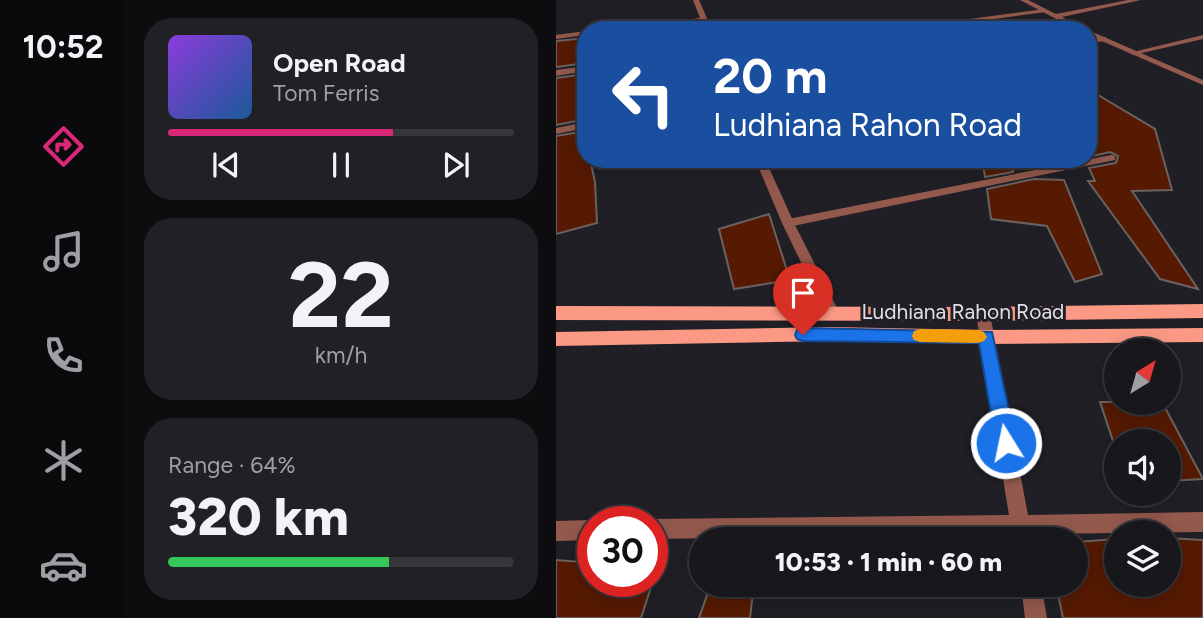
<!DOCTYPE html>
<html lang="en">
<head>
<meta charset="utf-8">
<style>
	:root { --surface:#18171c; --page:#212025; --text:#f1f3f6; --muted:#9f9fa3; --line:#36363b; --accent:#db2777 }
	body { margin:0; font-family:Figtree,sans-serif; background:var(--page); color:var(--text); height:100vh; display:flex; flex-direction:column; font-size:26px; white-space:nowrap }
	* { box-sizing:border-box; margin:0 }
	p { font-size:23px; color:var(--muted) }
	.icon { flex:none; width:38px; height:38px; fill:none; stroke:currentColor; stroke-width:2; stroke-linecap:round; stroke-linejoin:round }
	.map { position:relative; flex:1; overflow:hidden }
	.sheet { display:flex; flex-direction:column; gap:18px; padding:18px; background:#0d0d0f; width:430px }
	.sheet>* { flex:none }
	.hud { position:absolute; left:21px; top:21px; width:520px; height:147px; border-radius:28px; box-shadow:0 4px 18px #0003,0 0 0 2px var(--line); background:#1a4fa0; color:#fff; overflow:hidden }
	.needle { width:46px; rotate:37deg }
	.fabs { position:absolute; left:548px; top:338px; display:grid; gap:14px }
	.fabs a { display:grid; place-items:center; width:77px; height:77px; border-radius:50%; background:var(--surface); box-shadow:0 4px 18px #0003,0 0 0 2px var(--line); font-size:35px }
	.speed { position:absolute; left:21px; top:506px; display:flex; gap:14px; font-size:35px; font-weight:700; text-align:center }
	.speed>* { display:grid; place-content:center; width:91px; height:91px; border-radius:50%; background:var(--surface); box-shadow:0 4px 18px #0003,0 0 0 2px var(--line); line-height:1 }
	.speed .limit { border:10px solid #d22; background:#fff; color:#111 }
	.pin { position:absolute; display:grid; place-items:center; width:60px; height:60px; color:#fff; margin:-72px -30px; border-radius:50% 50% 50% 0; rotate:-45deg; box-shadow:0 0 7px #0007 }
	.pin .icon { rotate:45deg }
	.me { position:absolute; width:77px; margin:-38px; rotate:350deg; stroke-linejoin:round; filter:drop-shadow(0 0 5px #0008) }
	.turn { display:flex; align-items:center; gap:24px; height:147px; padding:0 21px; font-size:32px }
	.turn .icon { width:91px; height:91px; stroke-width:2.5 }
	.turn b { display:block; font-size:49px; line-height:60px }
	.big { font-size:52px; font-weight:800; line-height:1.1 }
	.sheet .widget { flex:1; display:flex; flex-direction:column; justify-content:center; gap:10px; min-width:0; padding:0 24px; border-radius:28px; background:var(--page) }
	.sheet .dial { align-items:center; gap:0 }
	.dial b { font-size:91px; line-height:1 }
	.song { display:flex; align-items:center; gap:21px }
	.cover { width:84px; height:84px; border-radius:10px; background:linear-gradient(135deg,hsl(270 70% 55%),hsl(210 70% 35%)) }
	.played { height:7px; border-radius:4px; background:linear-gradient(90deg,var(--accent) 65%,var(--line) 65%) }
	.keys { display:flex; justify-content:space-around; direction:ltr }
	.charge { height:10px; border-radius:5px; background:linear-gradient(90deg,#34c759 64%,var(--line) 0) }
	.trip { position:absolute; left:133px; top:527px; width:399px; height:70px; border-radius:35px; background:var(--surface); box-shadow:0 4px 18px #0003,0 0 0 2px var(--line); font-weight:800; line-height:70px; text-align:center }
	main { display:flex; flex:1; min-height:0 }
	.tabs { display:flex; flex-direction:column; width:126px; justify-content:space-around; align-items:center; background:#0a090b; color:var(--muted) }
	.tabs .icon { width:49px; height:49px }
	.tabs .selected { color:var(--accent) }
	.tabs b { font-size:32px; color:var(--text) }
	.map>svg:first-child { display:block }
</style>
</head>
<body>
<main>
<nav class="tabs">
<b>10:52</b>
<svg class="icon selected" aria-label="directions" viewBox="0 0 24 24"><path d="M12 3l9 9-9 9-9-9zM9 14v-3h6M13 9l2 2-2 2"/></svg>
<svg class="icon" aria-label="music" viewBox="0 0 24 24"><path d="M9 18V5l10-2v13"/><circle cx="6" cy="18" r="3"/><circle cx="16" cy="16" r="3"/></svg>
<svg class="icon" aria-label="phone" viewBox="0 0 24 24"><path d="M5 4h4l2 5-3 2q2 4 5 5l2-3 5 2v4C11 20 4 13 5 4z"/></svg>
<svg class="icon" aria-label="climate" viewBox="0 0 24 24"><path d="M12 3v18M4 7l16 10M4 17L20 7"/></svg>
<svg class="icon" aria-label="car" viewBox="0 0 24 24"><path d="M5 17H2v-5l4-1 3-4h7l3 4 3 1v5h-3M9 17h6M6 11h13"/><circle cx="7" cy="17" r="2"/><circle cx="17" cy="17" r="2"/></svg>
</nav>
<section class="sheet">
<div class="widget">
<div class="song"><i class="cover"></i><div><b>Open Road</b><p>Tom Ferris</p></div></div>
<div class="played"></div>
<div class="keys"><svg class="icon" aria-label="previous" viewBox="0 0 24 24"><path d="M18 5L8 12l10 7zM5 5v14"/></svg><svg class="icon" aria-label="pause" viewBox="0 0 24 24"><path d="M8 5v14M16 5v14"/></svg><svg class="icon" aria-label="next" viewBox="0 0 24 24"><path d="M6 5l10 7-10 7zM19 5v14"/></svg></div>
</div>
<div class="widget dial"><b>22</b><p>km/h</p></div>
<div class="widget"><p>Range · 64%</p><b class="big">320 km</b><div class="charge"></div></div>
</section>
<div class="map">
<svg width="647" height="618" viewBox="0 0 647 618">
	<rect width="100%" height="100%" fill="#201f26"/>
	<g fill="#561a02" stroke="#6b625f" stroke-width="2">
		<polygon points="30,38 30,63 0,67 0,41"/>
		<polygon points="30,74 30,119 0,125 0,78"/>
		<polygon points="532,89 599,129 616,190 576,191 642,289 604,279 532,181 539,181 533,168 560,163 562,156 554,152 532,157"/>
		<polygon points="30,131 30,159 34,159 39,182 41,223 0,234 0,136"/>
		<polygon points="426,159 456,159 457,172 429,177"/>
		<polygon points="478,179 508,180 546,274 519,282 491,226 435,219 431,189"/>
		<polygon points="213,214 234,280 178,289 163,229"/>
		<polygon points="544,402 606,402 647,479 612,481 612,441 557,441"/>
		<polygon points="612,538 647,540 647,618 507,618 500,584 520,584 520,542 560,539 560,584 612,584"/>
		<polygon points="0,560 37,563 37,581 97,581 85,618 0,618"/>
		<polygon points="155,584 198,584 194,618 143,618"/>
	</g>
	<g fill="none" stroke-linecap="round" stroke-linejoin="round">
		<g fill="#94594d" fill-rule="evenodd">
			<polygon points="488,9 490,12 355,30 332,30"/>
			<polygon points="647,35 647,39 577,55 573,53"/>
			<polygon points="550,37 550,41 532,43 532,39"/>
			<polygon points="30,66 30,71 0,76 0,70"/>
			<polygon points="30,122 30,128 0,134 0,128"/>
			<polygon points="555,155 559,156 559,160 232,227 226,223 232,219"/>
		</g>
		<g fill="#94594d" fill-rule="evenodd">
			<polygon points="137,0 143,0 156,30 148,30 145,23 78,30 52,30 144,18"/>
			<polygon points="464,0 472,0 500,14 572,0 585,0 506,17 530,30 521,30"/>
			<polygon points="532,30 647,80 647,85 532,35"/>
			<polygon points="30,31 30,35 0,39 0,35"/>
			<polygon points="199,159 209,159 238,223 283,312 281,316 271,316 269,312 226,223"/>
			<polygon points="427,309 432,310 434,314 472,515 647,512 647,532 476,534 477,539 457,539 456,534 96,539 96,522 91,522 96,519 453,515 420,314 422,310"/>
			<polygon points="37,520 40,522 37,522 37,540 0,541 0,521"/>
			<polygon points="465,584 485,584 491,618 469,618"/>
		</g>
		<g fill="#fb9985" fill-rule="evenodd">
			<polygon points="647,304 647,318 427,321 0,320 0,306 427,307"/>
			<polygon points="275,327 430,330 647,328 647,342 430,344 275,341 0,346 0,332"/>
		</g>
	</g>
	<polygon fill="#1a73e8" stroke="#114b97" stroke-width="2" points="247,328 436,332 460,443 457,449 450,452 443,449 440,443 423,343 247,341 241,339 239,335 241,330"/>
	<polygon fill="#f59e0b" points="364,329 422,330 428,332 431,337 428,341 422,343 364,342 358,340 356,336 358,331"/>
	<g text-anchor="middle" stroke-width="6" stroke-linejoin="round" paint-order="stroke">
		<g font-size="21" fill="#e0e0e4" stroke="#201f26">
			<text x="407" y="319">Ludhiana Rahon Road</text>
		</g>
	</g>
</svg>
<div class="fabs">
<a><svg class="needle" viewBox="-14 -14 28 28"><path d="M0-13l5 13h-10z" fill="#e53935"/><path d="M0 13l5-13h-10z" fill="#9f9fa3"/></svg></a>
<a><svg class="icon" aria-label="sound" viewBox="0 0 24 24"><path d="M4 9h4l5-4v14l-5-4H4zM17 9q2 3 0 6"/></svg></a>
<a><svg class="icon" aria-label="layers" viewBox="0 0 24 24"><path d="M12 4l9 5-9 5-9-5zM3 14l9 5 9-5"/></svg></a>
</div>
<div class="speed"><div class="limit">30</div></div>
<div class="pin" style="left:247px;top:335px;background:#d93025"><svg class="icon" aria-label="arrive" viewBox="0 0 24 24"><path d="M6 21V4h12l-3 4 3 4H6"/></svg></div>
<svg class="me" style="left:450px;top:443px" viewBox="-20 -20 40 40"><circle r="17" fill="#1a73e8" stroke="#fff" stroke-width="3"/><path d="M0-11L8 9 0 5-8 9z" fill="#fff"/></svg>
<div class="trip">10:53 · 1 min · 60 m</div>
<div class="hud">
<div class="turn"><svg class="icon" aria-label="left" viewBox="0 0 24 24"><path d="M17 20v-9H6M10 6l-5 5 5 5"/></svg><div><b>20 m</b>Ludhiana Rahon Road</div></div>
</div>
</div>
</main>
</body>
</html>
